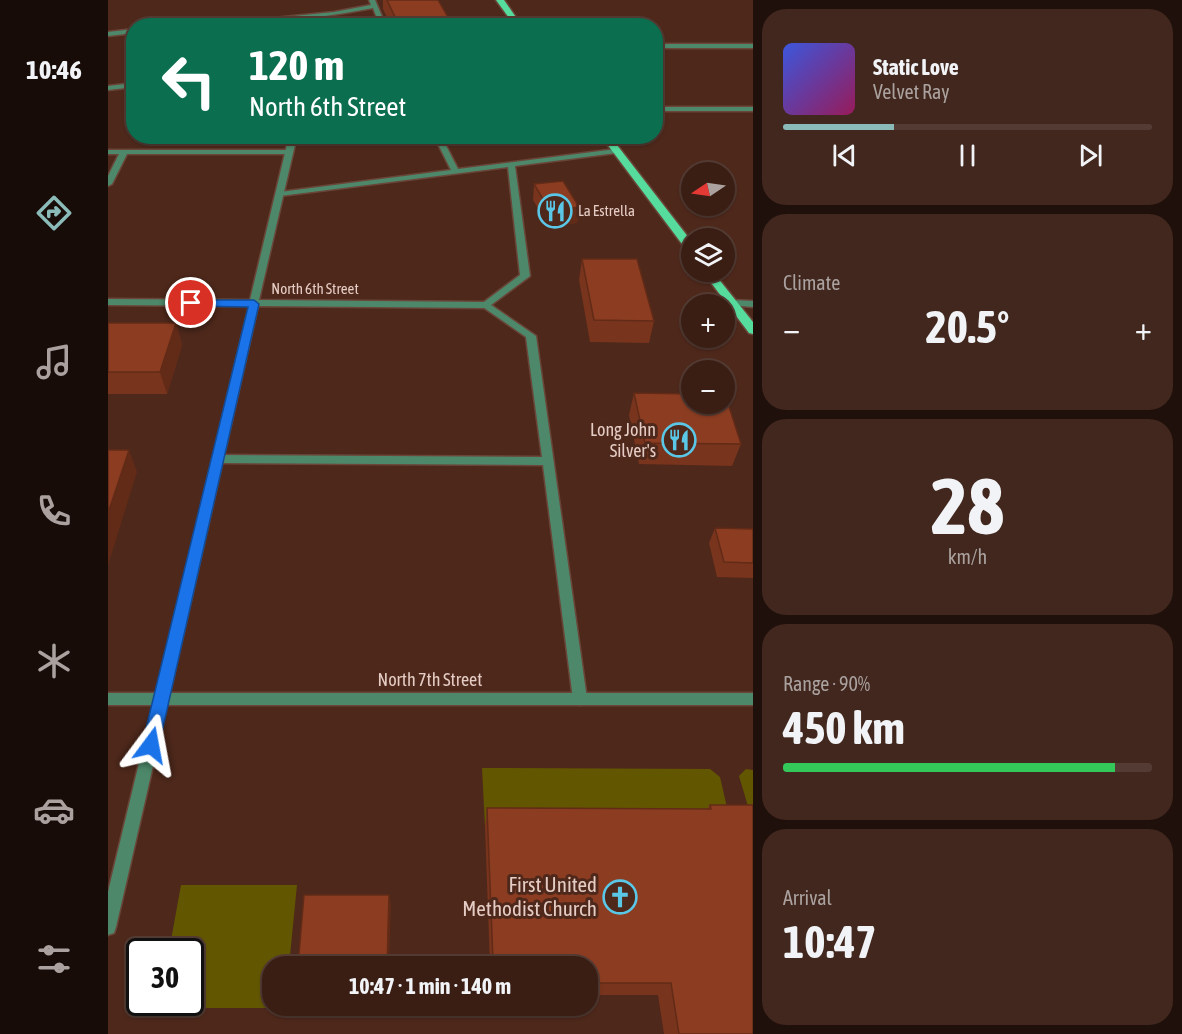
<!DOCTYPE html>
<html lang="en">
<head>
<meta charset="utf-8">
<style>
	:root { --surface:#3a1e14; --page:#41271d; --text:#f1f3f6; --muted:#aba2a0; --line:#543c34; --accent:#8bbbb9 }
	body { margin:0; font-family:"Asap Condensed",sans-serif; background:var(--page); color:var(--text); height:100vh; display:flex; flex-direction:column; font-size:22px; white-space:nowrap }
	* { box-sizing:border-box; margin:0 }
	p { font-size:20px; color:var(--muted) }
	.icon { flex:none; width:33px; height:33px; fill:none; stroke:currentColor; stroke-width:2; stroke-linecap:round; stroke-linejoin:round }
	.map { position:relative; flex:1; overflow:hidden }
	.drawer { display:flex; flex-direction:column; gap:9px; padding:9px; background:#20100b; width:429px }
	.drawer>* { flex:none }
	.banner { position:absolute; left:18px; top:18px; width:537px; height:126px; border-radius:24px; box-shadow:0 2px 4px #0004,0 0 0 2px var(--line); background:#0b6e4f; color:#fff; overflow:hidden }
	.needle { width:39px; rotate:257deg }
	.fabs { position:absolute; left:573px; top:162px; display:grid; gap:12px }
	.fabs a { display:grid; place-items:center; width:54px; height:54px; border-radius:50%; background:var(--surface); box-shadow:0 2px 4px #0004,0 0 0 2px var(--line); font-size:30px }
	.speed { position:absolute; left:18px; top:938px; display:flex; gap:12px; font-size:30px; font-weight:700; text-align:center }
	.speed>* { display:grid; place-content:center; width:78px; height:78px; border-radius:50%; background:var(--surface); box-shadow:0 2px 4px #0004,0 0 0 2px var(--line); line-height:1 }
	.speed .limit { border:3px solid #111; border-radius:9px; background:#fff; color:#111 }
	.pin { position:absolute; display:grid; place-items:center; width:51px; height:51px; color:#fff; margin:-26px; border:3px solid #fff; border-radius:50%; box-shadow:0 2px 6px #0007 }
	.me { position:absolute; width:66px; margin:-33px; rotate:13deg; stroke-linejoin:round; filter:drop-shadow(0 0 4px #0008) }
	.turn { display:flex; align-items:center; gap:21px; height:126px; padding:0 24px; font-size:27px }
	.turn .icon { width:78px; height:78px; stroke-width:2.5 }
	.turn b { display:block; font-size:42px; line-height:51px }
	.big { font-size:45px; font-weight:700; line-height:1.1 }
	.drawer .tile { flex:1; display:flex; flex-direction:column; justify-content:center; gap:9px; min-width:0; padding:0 21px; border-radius:24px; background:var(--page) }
	.drawer .dial { align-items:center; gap:0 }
	.dial b { font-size:78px; line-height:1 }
	.song { display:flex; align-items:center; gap:18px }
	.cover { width:72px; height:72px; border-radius:9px; background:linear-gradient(135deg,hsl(230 70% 55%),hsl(330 70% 35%)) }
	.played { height:6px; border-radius:3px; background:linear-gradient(90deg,var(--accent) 30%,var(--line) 30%) }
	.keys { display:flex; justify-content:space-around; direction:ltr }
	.heat { display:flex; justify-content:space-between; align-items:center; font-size:33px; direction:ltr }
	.charge { height:9px; border-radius:4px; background:linear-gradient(90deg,#34c759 90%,var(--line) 0) }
	.trip { position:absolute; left:154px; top:956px; width:336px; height:60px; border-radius:24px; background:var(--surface); box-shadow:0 2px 4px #0004,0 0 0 2px var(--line); font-weight:700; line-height:60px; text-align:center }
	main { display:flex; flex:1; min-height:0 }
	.menu { display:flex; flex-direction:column; width:108px; justify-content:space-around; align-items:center; background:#170c08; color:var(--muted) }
	.menu .icon { width:42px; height:42px }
	.menu .selected { color:var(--accent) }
	.menu b { font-size:27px; color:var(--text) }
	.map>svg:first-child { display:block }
</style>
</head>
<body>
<main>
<nav class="menu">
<b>10:46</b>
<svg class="icon selected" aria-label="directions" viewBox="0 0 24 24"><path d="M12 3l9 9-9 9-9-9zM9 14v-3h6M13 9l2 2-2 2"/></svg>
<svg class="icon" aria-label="music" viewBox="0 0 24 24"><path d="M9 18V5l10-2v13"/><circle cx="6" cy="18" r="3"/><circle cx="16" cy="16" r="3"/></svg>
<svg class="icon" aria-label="phone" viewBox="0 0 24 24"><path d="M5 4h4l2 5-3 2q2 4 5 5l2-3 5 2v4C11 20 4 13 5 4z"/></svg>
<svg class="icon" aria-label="climate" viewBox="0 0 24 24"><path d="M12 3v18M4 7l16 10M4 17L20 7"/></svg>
<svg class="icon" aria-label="car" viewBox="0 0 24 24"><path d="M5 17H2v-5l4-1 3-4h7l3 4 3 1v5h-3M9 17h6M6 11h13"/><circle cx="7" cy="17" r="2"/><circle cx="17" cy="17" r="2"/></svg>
<svg class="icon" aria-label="filters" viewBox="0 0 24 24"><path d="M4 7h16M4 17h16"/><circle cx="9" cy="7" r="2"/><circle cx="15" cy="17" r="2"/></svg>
</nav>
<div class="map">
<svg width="645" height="1034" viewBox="0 0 645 1034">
	<rect width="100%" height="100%" fill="#4e281b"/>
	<g fill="#625600">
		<polygon points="374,768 602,769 612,777 623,825 377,827"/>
		<polygon points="638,769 645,770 645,823 631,776"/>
		<polygon points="73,885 189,885 181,966 165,966 165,1005 177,1005 177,1008 51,1008 52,1002 82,1002 82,951 61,951"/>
	</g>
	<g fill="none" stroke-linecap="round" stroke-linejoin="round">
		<defs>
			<g id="service">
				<path d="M261,0H267L278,26H272L265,8C207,19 147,26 88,26L226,12L263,5Z"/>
				<polygon points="26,29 26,33 0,36 0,32"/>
				<rect x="548" y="44" width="97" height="4"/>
				<polygon points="326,136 333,136 350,169 508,149 512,151 508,153 407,166 422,276 383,305 428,336 479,699 477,704 472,705 467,704 465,699 435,465 110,463 104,459 110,455 434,457 418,337 372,305 412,275 400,167 172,196 168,194 172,192 343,170"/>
				<polygon points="0,150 181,150 185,152 181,154 19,154 4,184 0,186 0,176 11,154 0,154"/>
			</g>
			<g id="minor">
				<polygon points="26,83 26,87 0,90 0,86"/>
				<rect x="548" y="107" width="97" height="4"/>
				<polygon points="181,136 189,136 151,300 377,302 382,305 377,308 150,306 62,693 645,693 645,705 59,705 8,927 6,933 0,935 0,892 45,705 0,705 0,693 48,693 141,306 0,305 0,299 142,300"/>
				<polygon points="624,300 645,301 645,307 621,305 621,301"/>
			</g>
			<g id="primary">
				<polygon points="388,0 396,0 414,26 407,26"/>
				<polygon points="493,136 502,136 584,242 584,253 580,252"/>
				<polygon points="595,272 605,272 645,322 645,334 641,333"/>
			</g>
		</defs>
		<use href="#service" stroke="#694639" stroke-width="3"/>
		<use href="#minor" stroke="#694639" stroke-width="3"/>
		<use href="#primary" stroke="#694639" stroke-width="3"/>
		<use href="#service" fill="#4d886a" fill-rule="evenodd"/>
		<use href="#minor" fill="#4d886a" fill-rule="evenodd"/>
		<use href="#primary" fill="#56dc9d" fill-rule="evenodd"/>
	</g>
	<g fill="#78341c">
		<polygon points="275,0 330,0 345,26 283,26 275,9"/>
		<polygon points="426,184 471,207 469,223 440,226 425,200"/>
		<polygon points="474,259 546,321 541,343 482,342 471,280"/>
		<polygon points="0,323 68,323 74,345 59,394 0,394"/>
		<polygon points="526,393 633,444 624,466 531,464 521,415"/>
		<polygon points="607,528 645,529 645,578 609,577 601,543"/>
		<polygon points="602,805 645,1034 556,1034 550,995 480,995 480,966 382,966 377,827 379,808 599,809"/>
		<polygon points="187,1005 279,1005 279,1014 191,1013 186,1006"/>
		<polygon points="402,1005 449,1005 449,1007 442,1018 403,1018"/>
	</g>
	<g fill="#622b17">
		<polygon points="314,19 314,26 289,26 289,21"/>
		<polygon points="471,207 469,223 440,226 442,211"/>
		<polygon points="68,323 74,345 59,394 52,372"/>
		<polygon points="21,450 29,472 0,565 0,513"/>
		<polygon points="281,895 283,905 281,966 279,966"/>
	</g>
	<g fill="#8c3d21" stroke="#622b17" stroke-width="1.5">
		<polygon points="279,0 330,0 345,26 318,26 314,19 289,21"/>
		<polygon points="455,181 471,207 442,211 426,184"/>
		<polygon points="474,259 529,259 546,321 486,320"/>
		<polygon points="0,323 68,323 52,372 0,372"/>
		<polygon points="526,393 584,394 584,404 616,404 617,394 633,444 537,443"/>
		<polygon points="0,450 21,450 0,513"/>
		<polygon points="607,528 645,529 645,563 616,562"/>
		<polygon points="602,805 645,805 645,1034 571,1034 563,983 480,983 480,966 405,966 405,960 385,960 379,808 603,809"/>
		<polygon points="196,895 281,895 279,966 190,966"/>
		<polygon points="187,1005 278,1005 278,1007 186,1006"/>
		<polygon points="407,1005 449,1005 449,1007 407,1006"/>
	</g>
	<polygon fill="#1a73e8" stroke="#114b97" stroke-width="1.5" points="146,300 151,304 51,745 49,751 43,753 37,751 34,745 140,307 83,306 78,303 83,300"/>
	<defs>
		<symbol id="restaurant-ring" viewBox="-11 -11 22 22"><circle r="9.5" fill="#4e281b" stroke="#5bc7e7" stroke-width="1.5"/><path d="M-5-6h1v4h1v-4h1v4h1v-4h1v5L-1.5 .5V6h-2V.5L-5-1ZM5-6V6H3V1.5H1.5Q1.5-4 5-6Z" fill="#5bc7e7"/></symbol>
		<symbol id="church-ring" viewBox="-11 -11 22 22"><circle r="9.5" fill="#4e281b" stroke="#5bc7e7" stroke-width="1.5"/><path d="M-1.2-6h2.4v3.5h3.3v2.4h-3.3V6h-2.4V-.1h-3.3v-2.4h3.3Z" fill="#5bc7e7"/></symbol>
	</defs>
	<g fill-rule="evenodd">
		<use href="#restaurant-ring" x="428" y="192" width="38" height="38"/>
		<use href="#restaurant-ring" x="552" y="421" width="38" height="38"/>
		<use href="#church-ring" x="493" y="878" width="38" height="38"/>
	</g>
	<g text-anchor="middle" stroke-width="6" stroke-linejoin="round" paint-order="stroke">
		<g font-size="15" fill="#e5ccc4" stroke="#4e281b" text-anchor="start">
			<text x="470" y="216">La Estrella</text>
		</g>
		<g font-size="15" fill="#e5ccc4" stroke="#4e281b">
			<text x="207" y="294">North 6th Street</text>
		</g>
		<g font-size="18" fill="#e5ccc4" stroke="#4e281b" text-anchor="end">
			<text x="548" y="436">Long John<tspan x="548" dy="21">Silver's</tspan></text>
		</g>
		<g font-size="18" fill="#e5ccc4" stroke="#4e281b">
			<text x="322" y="686">North 7th Street</text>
		</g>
		<g font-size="21" fill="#e5ccc4" stroke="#4e281b" text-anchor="end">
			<text x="489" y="892">First United<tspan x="489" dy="24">Methodist Church</tspan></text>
		</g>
	</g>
</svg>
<div class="fabs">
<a><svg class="needle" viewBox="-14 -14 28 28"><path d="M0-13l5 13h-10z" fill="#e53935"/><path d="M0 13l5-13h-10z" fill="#aba2a0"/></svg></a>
<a><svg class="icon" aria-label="layers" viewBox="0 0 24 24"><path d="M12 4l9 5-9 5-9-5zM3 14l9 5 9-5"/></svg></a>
<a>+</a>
<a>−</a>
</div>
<div class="speed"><div class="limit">30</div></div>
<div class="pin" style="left:83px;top:303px;background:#d93025"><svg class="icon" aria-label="arrive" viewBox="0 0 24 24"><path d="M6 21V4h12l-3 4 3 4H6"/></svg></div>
<svg class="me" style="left:43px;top:745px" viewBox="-20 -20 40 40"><path d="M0-17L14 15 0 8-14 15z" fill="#1a73e8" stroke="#fff" stroke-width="4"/></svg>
<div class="trip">10:47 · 1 min · 140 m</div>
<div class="banner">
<div class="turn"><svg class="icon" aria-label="left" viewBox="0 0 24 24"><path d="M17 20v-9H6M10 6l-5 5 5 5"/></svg><div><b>120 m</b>North 6th Street</div></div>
</div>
</div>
<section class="drawer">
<div class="tile">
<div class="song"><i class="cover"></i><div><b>Static Love</b><p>Velvet Ray</p></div></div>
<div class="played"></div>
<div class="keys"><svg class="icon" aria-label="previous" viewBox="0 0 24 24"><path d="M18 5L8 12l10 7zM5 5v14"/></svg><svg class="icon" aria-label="pause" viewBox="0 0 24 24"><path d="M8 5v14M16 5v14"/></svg><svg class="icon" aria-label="next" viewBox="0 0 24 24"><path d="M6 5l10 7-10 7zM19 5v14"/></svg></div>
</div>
<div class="tile"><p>Climate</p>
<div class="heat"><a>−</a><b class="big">20.5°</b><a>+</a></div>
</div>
<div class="tile dial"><b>28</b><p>km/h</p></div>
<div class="tile"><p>Range · 90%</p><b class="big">450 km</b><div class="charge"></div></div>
<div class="tile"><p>Arrival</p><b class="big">10:47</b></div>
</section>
</main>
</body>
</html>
